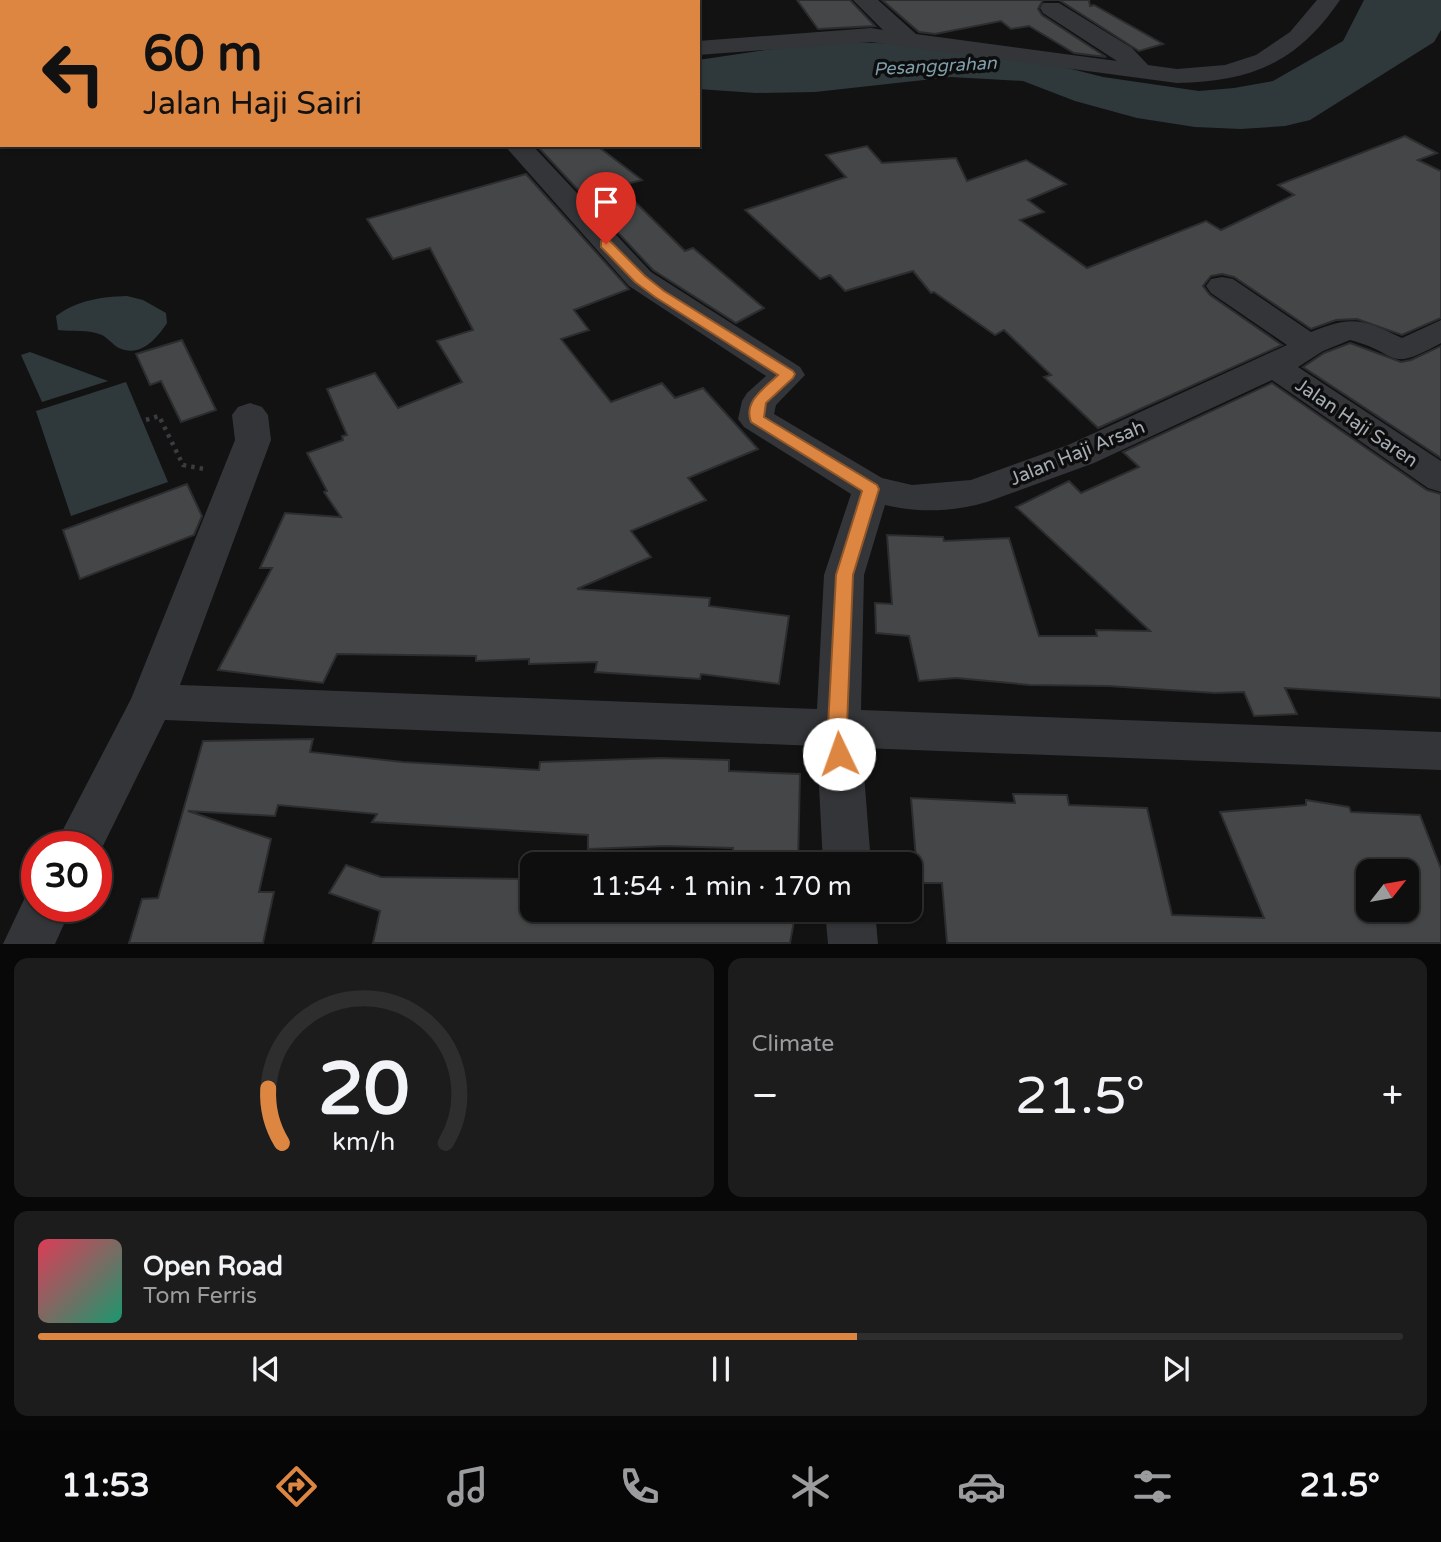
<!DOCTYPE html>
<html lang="en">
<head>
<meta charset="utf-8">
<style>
	:root { --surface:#0e0e0e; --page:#1c1c1c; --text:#f1f3f6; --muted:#9b9c9e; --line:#2e2e2e; --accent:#dd8641 }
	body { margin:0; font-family:"Varela Round",sans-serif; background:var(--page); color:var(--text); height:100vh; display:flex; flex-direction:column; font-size:26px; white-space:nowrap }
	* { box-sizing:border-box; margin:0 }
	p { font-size:23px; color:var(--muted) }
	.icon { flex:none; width:38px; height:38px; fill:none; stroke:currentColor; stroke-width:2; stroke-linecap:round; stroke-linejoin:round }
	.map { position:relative; height:944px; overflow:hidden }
	.drawer { display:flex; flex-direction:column; gap:14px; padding:14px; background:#080808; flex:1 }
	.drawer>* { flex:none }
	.banner { position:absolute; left:0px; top:0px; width:700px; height:147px; box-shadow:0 2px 5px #0004,0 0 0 2px var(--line); background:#dd8641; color:#111; overflow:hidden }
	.needle { width:46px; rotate:59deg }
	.buttons { position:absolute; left:1356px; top:859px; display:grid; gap:14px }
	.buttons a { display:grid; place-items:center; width:63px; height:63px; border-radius:14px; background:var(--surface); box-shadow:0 2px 5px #0004,0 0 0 2px var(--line); font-size:35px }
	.speed { position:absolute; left:21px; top:831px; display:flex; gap:14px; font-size:35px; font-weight:700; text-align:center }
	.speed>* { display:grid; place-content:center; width:91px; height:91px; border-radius:50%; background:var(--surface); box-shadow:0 2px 5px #0004,0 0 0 2px var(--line); line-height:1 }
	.speed .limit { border:10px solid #d22; background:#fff; color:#111 }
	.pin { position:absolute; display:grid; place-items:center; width:60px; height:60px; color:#fff; margin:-72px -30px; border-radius:50% 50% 50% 0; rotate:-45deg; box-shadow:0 0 7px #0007 }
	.pin .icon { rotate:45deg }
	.me { position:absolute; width:77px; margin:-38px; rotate:357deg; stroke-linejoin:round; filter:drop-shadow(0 0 5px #0008) }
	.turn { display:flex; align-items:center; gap:24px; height:147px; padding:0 28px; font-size:32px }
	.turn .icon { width:91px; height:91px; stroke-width:2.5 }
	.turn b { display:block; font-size:49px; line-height:60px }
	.big { font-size:52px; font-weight:600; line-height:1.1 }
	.drawer .widget { flex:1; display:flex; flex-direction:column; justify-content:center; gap:10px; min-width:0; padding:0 24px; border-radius:14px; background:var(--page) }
	.drawer .dial { align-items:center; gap:0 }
	.dial svg { height:182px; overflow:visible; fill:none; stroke:var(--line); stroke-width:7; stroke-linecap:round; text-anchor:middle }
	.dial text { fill:var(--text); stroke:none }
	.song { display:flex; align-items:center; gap:21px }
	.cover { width:84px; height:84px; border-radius:10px; background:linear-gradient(135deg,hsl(350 70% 55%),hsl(160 70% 35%)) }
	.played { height:7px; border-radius:4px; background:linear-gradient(90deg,var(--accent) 60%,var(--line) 60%) }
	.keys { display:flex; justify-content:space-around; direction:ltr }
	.heat { display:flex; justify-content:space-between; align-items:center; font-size:38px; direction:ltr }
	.drawer .tiles { flex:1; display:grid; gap:14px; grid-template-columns:1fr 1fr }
	.widget:last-child { grid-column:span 2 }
	.trip { position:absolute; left:520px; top:852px; width:402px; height:70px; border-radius:14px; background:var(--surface); box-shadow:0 2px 5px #0004,0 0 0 2px var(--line); font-weight:600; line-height:70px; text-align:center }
	.menu { display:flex; height:112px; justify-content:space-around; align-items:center; background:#060606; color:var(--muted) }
	.menu .icon { width:49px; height:49px }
	.menu .active { color:var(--accent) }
	.menu b { font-size:32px; color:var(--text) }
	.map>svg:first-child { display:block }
</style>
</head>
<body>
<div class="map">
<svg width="1441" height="944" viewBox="0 0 1441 944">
	<rect width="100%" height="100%" fill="#121213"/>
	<g fill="#2f393c">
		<polygon points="1364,0 1441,0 1441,30 1434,42 1310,120 1285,126 1241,129 1195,127 1137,118 1075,101 1023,81 951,77 815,92 756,93 698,89 698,60 825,41 901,44 1040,61 1103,77 1199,91 1234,88 1273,81 1343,41"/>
		<path d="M127,296L143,300L166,313L167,323C157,338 141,358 119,348C113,345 108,338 102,335C89,329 72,332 58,330L56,316C78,300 100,297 127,296Z"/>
		<polygon points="30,352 108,381 42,402 21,355"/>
		<polygon points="126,382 168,482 71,516 36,411"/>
	</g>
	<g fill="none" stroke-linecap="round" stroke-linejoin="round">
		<rect fill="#2f393c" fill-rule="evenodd" x="0" y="52" width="2" height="26"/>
	</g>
	<g fill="#444648" stroke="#2c2d2f" stroke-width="2" fill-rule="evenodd">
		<polygon points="797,0 850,0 875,26 818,29"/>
		<polygon points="882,0 1089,0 1090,6 1094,5 1163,44 1139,51 1059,0 1043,0 1038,9 1042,15 1106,57 1074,53 1029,26 1011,29 1001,21 935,34 919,32"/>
		<polygon points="1405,136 1437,153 1418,160 1441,171 1441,318 1402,335 1357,319 1336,320 1311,329 1234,277 1222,274 1211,276 1203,286 1210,295 1282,345 1098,428 1044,377 1051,375 1004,330 995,335 934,292 931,293 913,271 845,291 830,275 820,279 745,210 846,177 826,155 867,146 882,163 956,158 967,181 1026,160 1066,184 1028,200 1044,212 1020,220 1087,268 1206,221 1221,230 1294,195 1278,185"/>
		<polygon points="536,145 596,145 642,180 619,186 685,251 693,248 764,308 736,323 653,270"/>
		<polygon points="526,174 629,289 574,310 589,330 561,339 611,402 662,383 675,398 703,388 758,449 688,478 706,500 631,531 651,557 577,589 710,598 709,606 789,616 779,684 701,674 700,679 595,672 597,662 529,664 529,659 476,661 476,656 337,654 323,683 218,670 272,568 260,568 285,513 341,517 324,492 327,491 307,453 343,440 342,436 347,435 327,389 375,373 398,408 462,382 437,341 473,330 430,248 393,259 367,219"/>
		<polygon points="182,340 216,410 181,422 161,381 150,385 136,354"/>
		<polygon points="1350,343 1401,362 1411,360 1441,346 1441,458 1303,367 1324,353"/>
		<polygon points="1272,383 1427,490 1441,494 1441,698 1285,688 1297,714 1254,716 1244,692 1215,693 1108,686 1030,685 956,678 919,681 909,636 876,633 875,603 892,604 887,535 943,537 944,541 1009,538 1039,636 1097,636 1096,630 1150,631 1016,507 1069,481 1081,493 1139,467 1123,452"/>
		<polygon points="187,484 202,516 194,535 80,579 63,530"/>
		<polygon points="313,739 310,752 403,762 539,770 540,762 661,758 729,760 729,771 800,774 798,864 732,864 733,848 666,846 588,849 588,835 372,822 377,814 278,805 275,816 188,811 271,839 259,892 274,892 263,943 129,943 142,899 158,898 203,741"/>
		<path d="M1013,794L1067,795L1069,805L1147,808L1172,915L1264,918L1220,812L1306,805V800L1349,807L1351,812L1420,815L1441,869V943H947L942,883H918L911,798L1015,803ZM1368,872H1407V910H1368Z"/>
		<polygon points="346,865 381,877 532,879 532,910 796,910 790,943 373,943 380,911 329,893"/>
	</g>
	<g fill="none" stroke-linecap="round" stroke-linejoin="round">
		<polyline stroke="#3a3c3f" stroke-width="4.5" stroke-dasharray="3.5 5" stroke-linecap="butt" points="146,420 159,416 183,465 204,469"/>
		<g fill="#333538" fill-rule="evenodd">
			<rect x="214" y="0" width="22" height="2"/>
			<polygon points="649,0 673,0 674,2 650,2"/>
			<path d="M853,0H878L916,34L1117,61L1043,13L1040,8L1043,3H1059L1132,48L1148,65L1177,69L1225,65L1256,55L1290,32L1317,0H1340C1297,63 1252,81 1177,83L871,42L698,55V41L871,28L883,30Z"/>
			<rect x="0" y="40" width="2" height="14"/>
			<path d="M504,145H532L651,272L800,367L805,375L776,405L774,414L882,478L912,485L971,480L1068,445L1287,345L1211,293L1206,286L1211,279L1222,277L1233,279L1311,332C1352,315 1362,319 1402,338L1441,320V343C1385,374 1401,353 1350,340L1323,351L1298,367L1441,461V492L1428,488L1272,380L1094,463L987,502C954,512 918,513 885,505L864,575L861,710L1441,732V770L862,748L871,864H823L817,746L165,720L96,860V847H54L131,699L235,440L232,415L238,407L250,403L262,407L268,415L271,440L180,685L817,709L824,575L851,494L744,427L738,419L742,401L747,393L766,376L629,286Z"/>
			<polygon points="37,887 37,906 72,906 55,944 3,944 29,889"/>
			<polygon points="825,910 875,910 878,944 828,944"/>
		</g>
	</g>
	<path fill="#dd8641" stroke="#90572a" stroke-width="2" d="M606,240L610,241L645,276L664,291L793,371L795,374L793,378L766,403L764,417L877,485L879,489L853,575L847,726L849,754L846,760L839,762L833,760L828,726L836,575L862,491L751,422C743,401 765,388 778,375L655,297L635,282L601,247V241Z"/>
	<g text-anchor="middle" stroke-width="7" stroke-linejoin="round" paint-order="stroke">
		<g font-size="18" font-style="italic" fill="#7f9faa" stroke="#0d0d0e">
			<text transform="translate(935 66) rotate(-3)" y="6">Pesanggrahan</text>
		</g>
		<g font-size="19" fill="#a5acb2" stroke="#0d0d0e">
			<text transform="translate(1357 422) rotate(34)" y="7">Jalan Haji Saren</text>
			<text transform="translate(1077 452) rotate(-22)" y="7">Jalan Haji Arsah</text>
		</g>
	</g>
</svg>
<div class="buttons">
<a><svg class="needle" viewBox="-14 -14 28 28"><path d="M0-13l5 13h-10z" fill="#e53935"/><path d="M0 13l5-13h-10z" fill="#9b9c9e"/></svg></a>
</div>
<div class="speed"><div class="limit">30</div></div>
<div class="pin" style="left:606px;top:244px;background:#d93025"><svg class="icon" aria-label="arrive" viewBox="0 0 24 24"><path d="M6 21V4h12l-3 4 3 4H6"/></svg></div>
<svg class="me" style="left:839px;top:754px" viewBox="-20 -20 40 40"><circle r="19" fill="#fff"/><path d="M0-13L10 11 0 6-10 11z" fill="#dd8641"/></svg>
<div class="trip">11:54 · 1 min · 170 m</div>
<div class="banner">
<div class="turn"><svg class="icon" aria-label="left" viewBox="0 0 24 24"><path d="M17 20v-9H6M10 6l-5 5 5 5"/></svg><div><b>60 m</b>Jalan Haji Sairi</div></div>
</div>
</div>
<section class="drawer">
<div class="tiles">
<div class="widget dial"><svg viewBox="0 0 100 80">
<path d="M14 69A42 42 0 1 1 86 69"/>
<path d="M14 69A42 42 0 0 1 8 45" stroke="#dd8641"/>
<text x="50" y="56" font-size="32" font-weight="700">20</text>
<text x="50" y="72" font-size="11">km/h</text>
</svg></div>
<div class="widget"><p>Climate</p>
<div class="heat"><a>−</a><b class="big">21.5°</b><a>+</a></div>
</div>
<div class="widget">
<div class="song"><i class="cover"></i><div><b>Open Road</b><p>Tom Ferris</p></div></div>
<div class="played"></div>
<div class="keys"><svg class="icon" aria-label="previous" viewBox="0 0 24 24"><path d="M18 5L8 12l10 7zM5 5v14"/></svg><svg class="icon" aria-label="pause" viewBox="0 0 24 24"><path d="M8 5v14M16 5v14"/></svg><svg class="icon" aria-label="next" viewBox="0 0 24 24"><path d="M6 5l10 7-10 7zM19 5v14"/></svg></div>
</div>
</div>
</section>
<nav class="menu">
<b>11:53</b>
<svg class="icon active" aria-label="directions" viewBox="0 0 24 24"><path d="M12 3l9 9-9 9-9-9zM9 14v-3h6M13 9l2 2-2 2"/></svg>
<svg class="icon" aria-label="music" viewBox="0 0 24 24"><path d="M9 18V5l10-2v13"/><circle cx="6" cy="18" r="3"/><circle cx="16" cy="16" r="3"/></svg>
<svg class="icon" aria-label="phone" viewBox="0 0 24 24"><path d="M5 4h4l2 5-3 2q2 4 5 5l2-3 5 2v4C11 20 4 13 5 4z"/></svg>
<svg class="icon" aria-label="climate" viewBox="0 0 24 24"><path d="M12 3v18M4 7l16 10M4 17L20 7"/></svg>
<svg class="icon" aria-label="car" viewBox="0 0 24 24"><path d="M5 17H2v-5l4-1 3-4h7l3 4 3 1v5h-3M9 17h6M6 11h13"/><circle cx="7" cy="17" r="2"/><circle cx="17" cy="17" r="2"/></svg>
<svg class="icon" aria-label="filters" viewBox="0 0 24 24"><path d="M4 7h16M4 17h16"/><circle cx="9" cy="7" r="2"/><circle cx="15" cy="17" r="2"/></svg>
<b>21.5°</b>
</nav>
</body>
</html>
